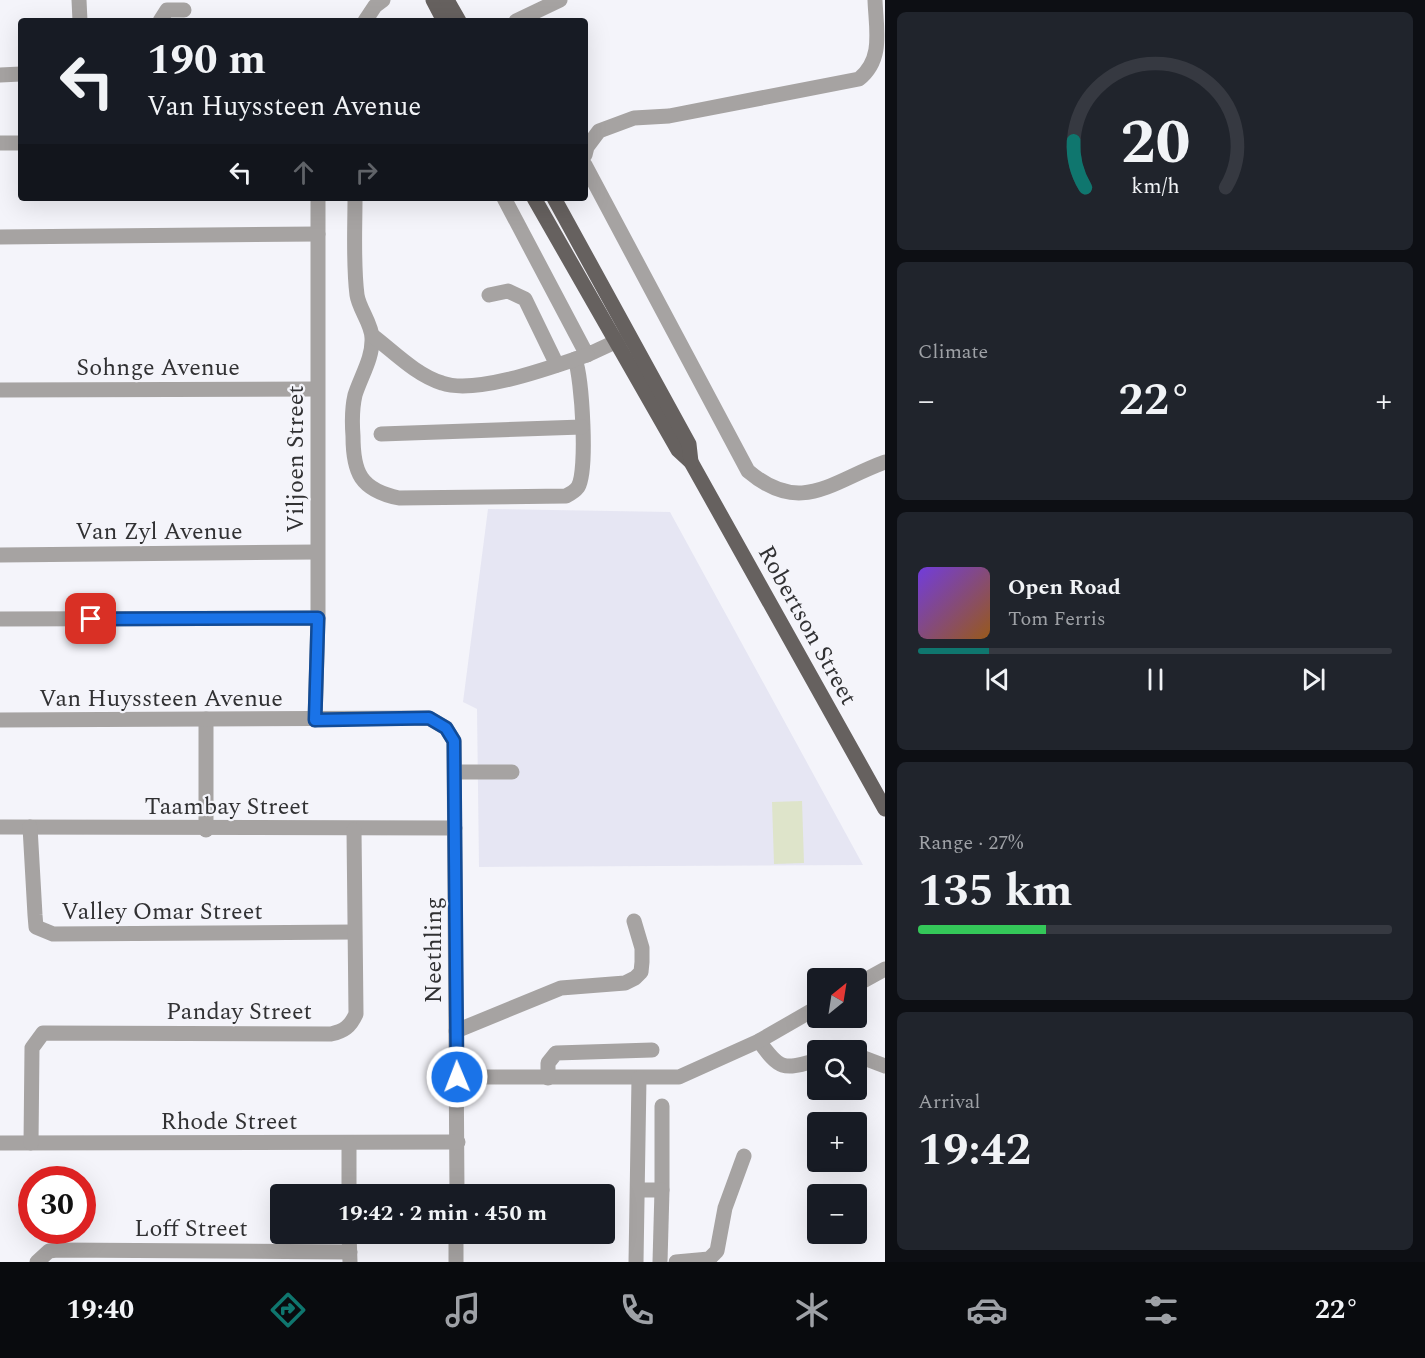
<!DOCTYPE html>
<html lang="en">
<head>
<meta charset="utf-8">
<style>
	:root { --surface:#171b24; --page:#20242c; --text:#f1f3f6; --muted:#9ea1a6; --line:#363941; --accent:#0f766e }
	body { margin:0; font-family:Spectral,serif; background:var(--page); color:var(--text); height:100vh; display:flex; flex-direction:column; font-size:22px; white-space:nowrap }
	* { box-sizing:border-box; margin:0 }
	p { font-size:20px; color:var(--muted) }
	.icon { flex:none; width:33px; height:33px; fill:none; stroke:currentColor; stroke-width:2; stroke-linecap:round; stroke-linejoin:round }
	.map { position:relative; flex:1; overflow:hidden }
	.side { display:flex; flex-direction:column; gap:12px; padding:12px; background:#0d0f14; width:540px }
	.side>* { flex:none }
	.banner { position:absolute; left:18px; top:18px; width:570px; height:183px; border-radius:6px; box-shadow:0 6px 24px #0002; background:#171b24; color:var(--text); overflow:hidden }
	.needle { width:39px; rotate:30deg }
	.controls { position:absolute; left:807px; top:968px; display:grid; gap:12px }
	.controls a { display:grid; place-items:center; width:60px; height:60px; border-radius:6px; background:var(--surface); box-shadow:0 6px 24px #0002; font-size:30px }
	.speed { position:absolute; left:18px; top:1166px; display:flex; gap:12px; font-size:30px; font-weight:700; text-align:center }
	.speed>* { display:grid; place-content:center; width:78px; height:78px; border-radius:50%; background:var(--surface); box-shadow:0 6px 24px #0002; line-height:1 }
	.speed .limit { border:9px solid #d22; background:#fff; color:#111 }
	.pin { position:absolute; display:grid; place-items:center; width:51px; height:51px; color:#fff; margin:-26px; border-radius:12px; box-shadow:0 3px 9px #0006 }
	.me { position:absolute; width:66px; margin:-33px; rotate:359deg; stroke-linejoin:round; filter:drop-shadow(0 0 4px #0008) }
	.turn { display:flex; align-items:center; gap:21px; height:126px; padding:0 30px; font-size:27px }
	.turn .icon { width:78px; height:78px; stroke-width:2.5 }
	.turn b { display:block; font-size:42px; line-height:51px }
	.lanes { display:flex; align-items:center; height:57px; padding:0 30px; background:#0003; justify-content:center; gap:30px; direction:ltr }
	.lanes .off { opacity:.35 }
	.big { font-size:45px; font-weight:700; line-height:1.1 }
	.side .widget { flex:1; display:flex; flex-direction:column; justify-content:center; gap:9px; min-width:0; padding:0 21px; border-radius:9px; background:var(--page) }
	.side .dial { align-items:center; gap:0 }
	.dial svg { height:156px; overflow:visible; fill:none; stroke:var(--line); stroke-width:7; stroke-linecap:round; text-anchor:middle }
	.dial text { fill:var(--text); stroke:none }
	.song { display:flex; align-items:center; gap:18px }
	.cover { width:72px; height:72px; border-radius:9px; background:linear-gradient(135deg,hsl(260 70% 55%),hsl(30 70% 35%)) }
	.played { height:6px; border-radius:3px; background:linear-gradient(90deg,var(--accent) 15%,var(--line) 15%) }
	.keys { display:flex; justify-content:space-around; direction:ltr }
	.heat { display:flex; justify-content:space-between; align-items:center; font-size:33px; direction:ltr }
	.charge { height:9px; border-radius:4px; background:linear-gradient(90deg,#34c759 27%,var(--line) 0) }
	.trip { position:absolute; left:270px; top:1184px; width:345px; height:60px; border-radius:6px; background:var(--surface); box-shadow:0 6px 24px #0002; font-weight:700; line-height:60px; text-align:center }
	.menu { display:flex; height:96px; justify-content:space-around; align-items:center; background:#090b0e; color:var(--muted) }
	.menu .icon { width:42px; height:42px }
	.menu .selected { color:var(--accent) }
	.menu b { font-size:27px; color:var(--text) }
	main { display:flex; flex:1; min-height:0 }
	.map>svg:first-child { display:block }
</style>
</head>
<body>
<main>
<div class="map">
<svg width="885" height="1262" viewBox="0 0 885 1262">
	<rect width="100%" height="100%" fill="#f4f4fa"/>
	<polygon fill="#e6e6f3" points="488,509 670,512 863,865 479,867 477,709 463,702"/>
	<polygon fill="#dee4ca" points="802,801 804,863 774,864 772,802"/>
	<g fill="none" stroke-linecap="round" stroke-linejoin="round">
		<g stroke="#a6a3a2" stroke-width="15">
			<polyline points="79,0 80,21"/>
			<polyline points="160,21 167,10 184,10"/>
			<polyline points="365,21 375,6 383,0"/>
			<polyline points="516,21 560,0"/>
			<polyline points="0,75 21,74"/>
			<polyline points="0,143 21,143"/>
			<path d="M585,155L587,147L599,131L634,118L669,116L859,79C884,59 876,29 875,0"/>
			<path d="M585,165L748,471C801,516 832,481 885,462"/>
			<path d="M355,198C355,230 353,263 357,295C359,309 372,324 372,338C373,358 361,376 355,395C352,408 352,423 353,436C353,472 360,490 399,498L566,496C570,494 575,491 578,487C588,470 582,379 575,359"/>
			<polyline points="504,198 587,355 628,336"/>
			<polyline points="0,237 318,234"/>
			<polyline points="489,295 508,291 525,299 557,365"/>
			<path d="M373,336C394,352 416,375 442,383C476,395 552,367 587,355"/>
			<polyline points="0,390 317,389"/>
			<polyline points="381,434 582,427"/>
			<polyline points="0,555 317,552"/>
			<polyline points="0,619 318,618"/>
			<polyline points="206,719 206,830"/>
			<polyline points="0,720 429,718 446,728 454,741 457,1194"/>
			<polyline points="315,720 318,618 318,198"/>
			<polyline points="455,772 512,772"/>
			<polyline points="0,827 455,828"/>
			<polyline points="30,827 35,915 36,927 53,934 354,932"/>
			<polyline points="856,985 885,969"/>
			<polyline points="456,1031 561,988 625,983 635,978 641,972 642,962 642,948 634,921"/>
			<path d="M759,1041C781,1072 784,1069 818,1060"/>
			<polyline points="856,1055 885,1066"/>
			<polyline points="457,1077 679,1077 759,1041 818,1007"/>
			<polyline points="548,1078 548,1063 556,1053 652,1050"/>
			<polyline points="0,1143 458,1142"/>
			<path d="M31,1143L32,1048L43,1033L331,1034C344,1031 350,1027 356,1014L354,830"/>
			<polyline points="349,1144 349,1194"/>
			<polyline points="638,1190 662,1190 662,1106"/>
			<polyline points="349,1233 350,1262"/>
			<polyline points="37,1262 49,1251 57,1250 350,1252"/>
			<polyline points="456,1262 456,1233"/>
			<polyline points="636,1262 639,1078"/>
			<polyline points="660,1262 662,1190"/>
			<polyline points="676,1262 709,1259 717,1251 725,1208 744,1156"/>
		</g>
		<g stroke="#66615f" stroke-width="15">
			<polyline points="433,0 444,21"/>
			<polyline points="447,0 459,21"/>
			<polyline points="534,198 678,450 691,462 885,809"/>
			<polyline points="554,198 689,444 691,462"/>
		</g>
	</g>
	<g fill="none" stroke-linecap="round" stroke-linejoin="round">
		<defs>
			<polyline id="route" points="91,619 318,618 315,720 429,718 446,728 454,741 457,1077"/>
		</defs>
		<use href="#route" stroke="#114b97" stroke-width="15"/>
		<use href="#route" stroke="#1a73e8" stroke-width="10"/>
	</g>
	<g text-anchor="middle" stroke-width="4.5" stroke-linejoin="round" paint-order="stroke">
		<g font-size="24" fill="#313133" stroke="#f4f4fa">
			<text x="158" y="375">Sohnge Avenue</text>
			<text transform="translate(295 459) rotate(-90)" y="8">Viljoen Street</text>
			<text x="159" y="539">Van Zyl Avenue</text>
			<text transform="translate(808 625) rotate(61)" y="8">Robertson Street</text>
			<text x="161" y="706">Van Huyssteen Avenue</text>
			<text x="227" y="814">Taambay Street</text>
			<text x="162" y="919">Valley Omar Street</text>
			<text transform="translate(433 950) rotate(-90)" y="8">Neethling</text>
			<text x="239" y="1019">Panday Street</text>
			<text x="229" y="1129">Rhode Street</text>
			<text x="191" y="1236">Loff Street</text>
		</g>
	</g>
</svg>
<div class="controls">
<a><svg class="needle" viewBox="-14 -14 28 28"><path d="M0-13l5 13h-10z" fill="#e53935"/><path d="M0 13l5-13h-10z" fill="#9ea1a6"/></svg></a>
<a><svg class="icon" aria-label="search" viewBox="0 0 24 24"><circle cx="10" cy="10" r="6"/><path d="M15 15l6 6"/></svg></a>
<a>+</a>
<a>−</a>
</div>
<div class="speed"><div class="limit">30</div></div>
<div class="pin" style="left:91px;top:619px;background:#d93025"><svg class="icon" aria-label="arrive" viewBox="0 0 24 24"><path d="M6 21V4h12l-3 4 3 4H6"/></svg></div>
<svg class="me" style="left:457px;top:1077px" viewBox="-20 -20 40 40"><circle r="17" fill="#1a73e8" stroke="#fff" stroke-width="3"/><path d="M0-11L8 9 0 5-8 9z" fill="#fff"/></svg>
<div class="trip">19:42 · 2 min · 450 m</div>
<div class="banner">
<div class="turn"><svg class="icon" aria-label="left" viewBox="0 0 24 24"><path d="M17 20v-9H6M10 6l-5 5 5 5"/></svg><div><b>190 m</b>Van Huyssteen Avenue</div></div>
<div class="lanes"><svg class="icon" aria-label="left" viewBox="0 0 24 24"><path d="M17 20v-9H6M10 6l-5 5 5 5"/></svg><svg class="icon off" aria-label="ahead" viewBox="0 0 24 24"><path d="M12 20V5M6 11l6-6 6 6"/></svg><svg class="icon off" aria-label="right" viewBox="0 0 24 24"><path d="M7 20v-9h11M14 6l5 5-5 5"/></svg></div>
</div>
</div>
<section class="side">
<div class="widget dial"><svg viewBox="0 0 100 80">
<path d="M14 69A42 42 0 1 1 86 69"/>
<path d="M14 69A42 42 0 0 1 8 45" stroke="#0f766e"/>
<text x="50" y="56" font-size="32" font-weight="700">20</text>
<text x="50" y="72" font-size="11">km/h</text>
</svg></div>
<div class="widget"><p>Climate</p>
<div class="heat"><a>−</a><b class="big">22°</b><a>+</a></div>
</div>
<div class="widget">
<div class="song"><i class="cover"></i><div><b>Open Road</b><p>Tom Ferris</p></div></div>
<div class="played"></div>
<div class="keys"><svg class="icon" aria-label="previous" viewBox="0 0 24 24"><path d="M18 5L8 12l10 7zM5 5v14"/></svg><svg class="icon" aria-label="pause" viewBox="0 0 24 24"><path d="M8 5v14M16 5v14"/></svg><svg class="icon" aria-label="next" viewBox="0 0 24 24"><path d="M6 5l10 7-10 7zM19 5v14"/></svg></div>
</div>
<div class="widget"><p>Range · 27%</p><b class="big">135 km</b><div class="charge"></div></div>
<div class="widget"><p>Arrival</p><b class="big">19:42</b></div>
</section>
</main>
<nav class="menu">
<b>19:40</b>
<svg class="icon selected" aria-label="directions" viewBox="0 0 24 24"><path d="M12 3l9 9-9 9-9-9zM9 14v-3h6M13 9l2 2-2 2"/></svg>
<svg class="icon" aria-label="music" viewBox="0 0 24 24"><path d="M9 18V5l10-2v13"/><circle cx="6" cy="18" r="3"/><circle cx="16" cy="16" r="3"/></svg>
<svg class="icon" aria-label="phone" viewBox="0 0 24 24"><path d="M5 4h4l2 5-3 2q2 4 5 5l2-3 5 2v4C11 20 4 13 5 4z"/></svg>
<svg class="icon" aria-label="climate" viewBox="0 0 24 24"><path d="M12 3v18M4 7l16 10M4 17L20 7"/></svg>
<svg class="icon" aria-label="car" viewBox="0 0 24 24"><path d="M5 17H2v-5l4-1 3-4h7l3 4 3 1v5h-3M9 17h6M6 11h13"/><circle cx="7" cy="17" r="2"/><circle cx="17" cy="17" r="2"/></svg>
<svg class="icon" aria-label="filters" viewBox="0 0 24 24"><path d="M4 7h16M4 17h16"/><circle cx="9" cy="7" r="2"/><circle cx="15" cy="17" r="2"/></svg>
<b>22°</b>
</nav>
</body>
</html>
